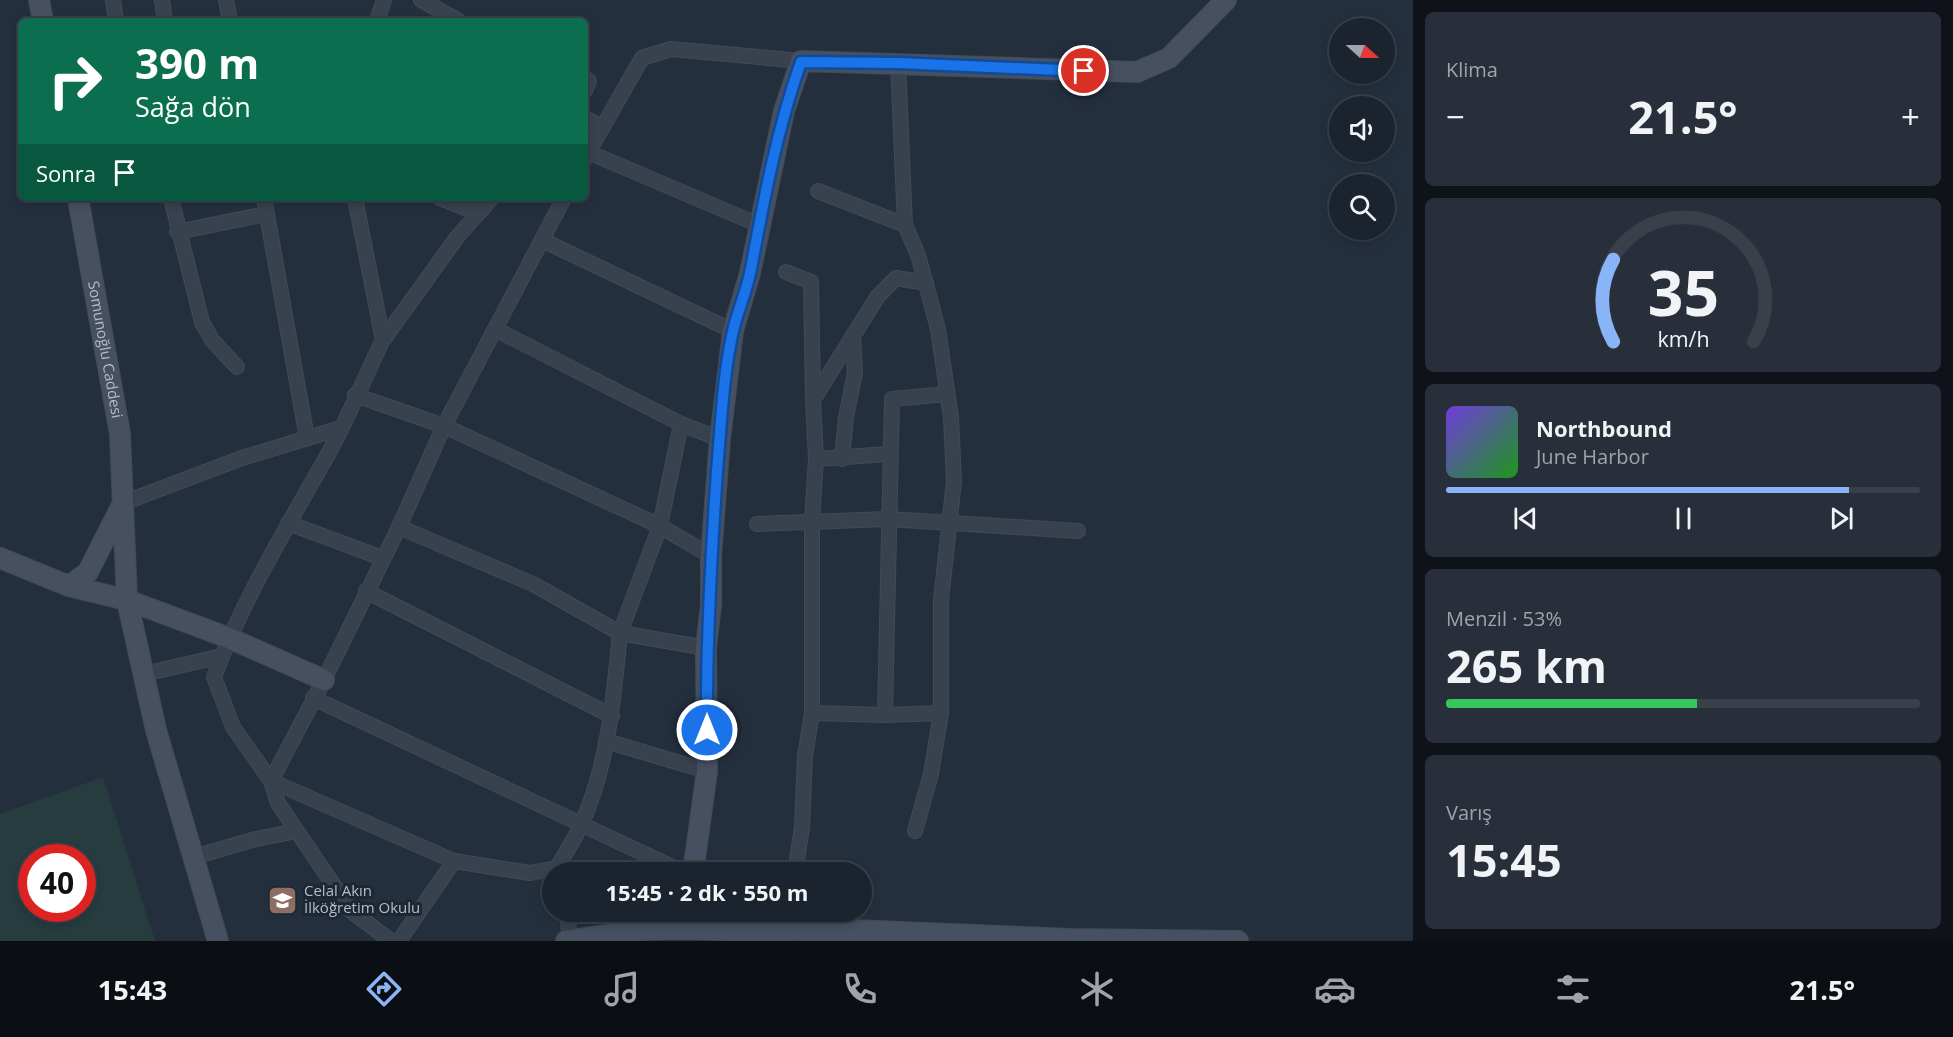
<!DOCTYPE html>
<html lang="tr">
<head>
<meta charset="utf-8">
<style>
	:root { --surface:#1b232e; --page:#282f3a; --text:#f1f3f6; --muted:#a0a4aa; --line:#39404a; --accent:#8ab4f8 }
	body { margin:0; font-family:"Open Sans",sans-serif; background:var(--page); color:var(--text); height:100vh; display:flex; flex-direction:column; font-size:22px; white-space:nowrap }
	* { box-sizing:border-box; margin:0 }
	p { font-size:20px; color:var(--muted) }
	.icon { flex:none; width:33px; height:33px; fill:none; stroke:currentColor; stroke-width:2; stroke-linecap:round; stroke-linejoin:round }
	.map { position:relative; flex:1; overflow:hidden }
	.drawer { display:flex; flex-direction:column; gap:12px; padding:12px; background:#0f1319; width:540px }
	.drawer>* { flex:none }
	.top-card { position:absolute; left:18px; top:18px; width:570px; height:183px; border-radius:9px; box-shadow:0 3px 9px #0003,0 0 0 2px var(--line); background:#0b6e4f; color:#fff; overflow:hidden }
	.needle { width:39px; rotate:111deg }
	.controls { position:absolute; left:1329px; top:18px; display:grid; gap:12px }
	.controls a { display:grid; place-items:center; width:66px; height:66px; border-radius:50%; background:var(--surface); box-shadow:0 3px 9px #0003,0 0 0 2px var(--line); font-size:30px }
	.speed { position:absolute; left:18px; top:844px; display:flex; gap:12px; font-size:30px; font-weight:700; text-align:center }
	.speed>* { display:grid; place-content:center; width:78px; height:78px; border-radius:50%; background:var(--surface); box-shadow:0 3px 9px #0003,0 0 0 2px var(--line); line-height:1 }
	.speed .limit { border:9px solid #d22; background:#fff; color:#111 }
	.pin { position:absolute; display:grid; place-items:center; width:51px; height:51px; color:#fff; margin:-26px; border:3px solid #fff; border-radius:50%; box-shadow:0 2px 6px #0007 }
	.me { position:absolute; width:66px; margin:-33px; rotate:0deg; stroke-linejoin:round; filter:drop-shadow(0 0 4px #0008) }
	.turn { display:flex; align-items:center; gap:21px; height:126px; padding:0 18px; font-size:27px }
	.turn .icon { width:78px; height:78px; stroke-width:2.5 }
	.turn b { display:block; font-size:42px; line-height:51px }
	.then { display:flex; align-items:center; height:57px; padding:0 18px; background:#0003; gap:12px; font-size:22px }
	.big { font-size:45px; font-weight:700; line-height:1.1 }
	.drawer .card { flex:1; display:flex; flex-direction:column; justify-content:center; gap:9px; min-width:0; padding:0 21px; border-radius:9px; background:var(--page) }
	.drawer .dial { align-items:center; gap:0 }
	.dial svg { height:156px; overflow:visible; fill:none; stroke:var(--line); stroke-width:7; stroke-linecap:round; text-anchor:middle }
	.dial text { fill:var(--text); stroke:none }
	.song { display:flex; align-items:center; gap:18px }
	.cover { width:72px; height:72px; border-radius:9px; background:linear-gradient(135deg,hsl(260 70% 55%),hsl(120 70% 35%)) }
	.played { height:6px; border-radius:3px; background:linear-gradient(90deg,var(--accent) 85%,var(--line) 85%) }
	.keys { display:flex; justify-content:space-around; direction:ltr }
	.heat { display:flex; justify-content:space-between; align-items:center; font-size:33px; direction:ltr }
	.charge { height:9px; border-radius:4px; background:linear-gradient(90deg,#34c759 53%,var(--line) 0) }
	.trip { position:absolute; left:542px; top:862px; width:330px; height:60px; border-radius:30px; background:var(--surface); box-shadow:0 3px 9px #0003,0 0 0 2px var(--line); font-weight:700; line-height:60px; text-align:center }
	.tabs { display:flex; height:96px; justify-content:space-around; align-items:center; background:#0b0e12; color:var(--muted) }
	.tabs .icon { width:42px; height:42px }
	.tabs .on { color:var(--accent) }
	.tabs b { font-size:27px; color:var(--text) }
	main { display:flex; flex:1; min-height:0 }
	.map>svg:first-child { display:block }
</style>
</head>
<body>
<main>
<div class="map">
<svg width="1413" height="941" viewBox="0 0 1413 941">
	<rect width="100%" height="100%" fill="#242f3e"/>
	<path fill="#263c3f" fill-rule="evenodd" d="M103,777L155,941H0V814ZM32,858H82V909H32Z"/>
	<g fill="none" stroke-linecap="round" stroke-linejoin="round">
		<defs>
			<g id="street">
				<polyline points="113,0 116,21"/>
				<polyline points="162,0 165,21"/>
				<polyline points="226,0 230,21"/>
				<polyline points="421,0 459,21"/>
				<polyline points="377,21 384,0"/>
				<polyline points="898,63 905,225 918,255 938,329 951,418 954,481 941,600 941,713 885,715 892,399 947,394"/>
				<polyline points="585,79 589,81 585,91"/>
				<polyline points="585,118 602,128"/>
				<polyline points="588,152 759,225"/>
				<polyline points="585,158 642,58 671,49 801,61"/>
				<polyline points="818,191 905,225"/>
				<polyline points="171,198 202,322 212,340 237,367"/>
				<polyline points="264,198 307,438"/>
				<polyline points="355,198 383,340 458,236 492,198"/>
				<polyline points="440,198 478,213"/>
				<polyline points="177,232 266,214"/>
				<polyline points="542,240 733,331"/>
				<polyline points="786,272 811,282 813,399"/>
				<polyline points="495,329 681,424 720,439"/>
				<path d="M383,340C364,378 348,419 327,456C286,529 243,599 214,677L233,727L271,781L454,861L530,873L557,868C565,853 575,839 582,823C608,765 614,696 620,633L533,584L399,527"/>
				<polyline points="355,395 444,426 660,526 711,556"/>
				<polyline points="681,424 660,526 620,633 706,648"/>
				<polyline points="816,459 889,454"/>
				<polyline points="842,459 846,417 855,373 853,335"/>
				<polyline points="123,503 242,458 341,428"/>
				<polyline points="288,523 382,558"/>
				<polyline points="757,524 888,519 1078,531"/>
				<polyline points="366,591 612,716"/>
				<polyline points="144,674 222,656"/>
				<polyline points="313,698 685,873"/>
				<polyline points="812,713 885,715"/>
				<polyline points="606,741 707,771"/>
				<polyline points="915,831 931,774 941,713"/>
				<polyline points="194,857 256,839 297,831"/>
				<polyline points="795,873 802,827 805,756 812,713 812,521 816,459 813,400 878,296 896,278 926,283"/>
				<polyline points="567,912 570,940"/>
				<polyline points="391,941 351,911 278,803 271,781 324,680 399,527 444,426 564,198"/>
				<polyline points="399,941 454,861"/>
				<polyline points="795,941 798,912"/>
			</g>
			<g id="secondary">
				<polyline points="39,0 43,21"/>
				<path id="s1" d="M78,198L120,434L127,600L156,730L218,941"/>
				<polyline points="0,558 69,586 127,600 229,638 324,680"/>
				<polyline points="69,586 88,572 122,505"/>
				<polyline points="693,873 707,771 706,648 711,605 711,556 720,439 733,331 750,273 784,111 801,61 1137,72 1169,58 1226,0"/>
				<polyline points="566,941 641,930 683,929 759,931 851,930 1071,939 1238,941"/>
			</g>
		</defs>
		<use href="#street" stroke="#414a57" stroke-width="16"/>
		<use href="#secondary" stroke="#414a57" stroke-width="22"/>
		<use href="#street" stroke="#38414e" stroke-width="14"/>
		<use href="#secondary" stroke="#465061" stroke-width="20"/>
	</g>
	<g fill="none" stroke-linecap="round" stroke-linejoin="round">
		<defs>
			<path id="route" d="M707,730C706,643 711,557 717,471C721,425 723,375 733,331C738,310 747,290 751,269C764,199 777,129 801,62L898,63L1084,71"/>
		</defs>
		<use href="#route" stroke="#114b97" stroke-width="15"/>
		<use href="#route" stroke="#1a73e8" stroke-width="10"/>
	</g>
	<defs>
		<symbol id="school-square" viewBox="-11 -11 22 22"><rect x="-9" y="-9" width="18" height="18" rx="4" fill="#8d6e63" stroke="#1d2633"/><path d="M0-5L7-2L0 1L-7-2ZM-4 1L0 2.5L4 1V4Q0 6-4 4Z" fill="#fff"/></symbol>
	</defs>
	<g fill-rule="evenodd">
		<use href="#school-square" x="266" y="884" width="33" height="33"/>
	</g>
	<g text-anchor="middle" stroke-width="6" stroke-linejoin="round" paint-order="stroke">
		<g font-size="15" fill="#b4bcc9" stroke="#1d2633">
			<text dy="5" stroke="none"><textPath href="#s1" startOffset="154">Somunoğlu Caddesi</textPath></text>
		</g>
		<g font-size="15" fill="#b4bcc9" stroke="#1d2633" text-anchor="start">
			<text x="304" y="896">Celal Akın<tspan x="304" dy="17">İlköğretim Okulu</tspan></text>
		</g>
	</g>
</svg>
<div class="controls">
<a><svg class="needle" viewBox="-14 -14 28 28"><path d="M0-13l5 13h-10z" fill="#e53935"/><path d="M0 13l5-13h-10z" fill="#a0a4aa"/></svg></a>
<a><svg class="icon" aria-label="sound" viewBox="0 0 24 24"><path d="M4 9h4l5-4v14l-5-4H4zM17 9q2 3 0 6"/></svg></a>
<a><svg class="icon" aria-label="search" viewBox="0 0 24 24"><circle cx="10" cy="10" r="6"/><path d="M15 15l6 6"/></svg></a>
</div>
<div class="speed"><div class="limit">40</div></div>
<div class="pin" style="left:1084px;top:71px;background:#d93025"><svg class="icon" aria-label="arrive" viewBox="0 0 24 24"><path d="M6 21V4h12l-3 4 3 4H6"/></svg></div>
<svg class="me" style="left:707px;top:730px" viewBox="-20 -20 40 40"><circle r="17" fill="#1a73e8" stroke="#fff" stroke-width="3"/><path d="M0-11L8 9 0 5-8 9z" fill="#fff"/></svg>
<div class="trip">15:45 · 2 dk · 550 m</div>
<div class="top-card">
<div class="turn"><svg class="icon" aria-label="right" viewBox="0 0 24 24"><path d="M7 20v-9h11M14 6l5 5-5 5"/></svg><div><b>390 m</b>Sağa dön</div></div>
<div class="then">Sonra<svg class="icon" aria-label="arrive" viewBox="0 0 24 24"><path d="M6 21V4h12l-3 4 3 4H6"/></svg></div>
</div>
</div>
<section class="drawer">
<div class="card"><p>Klima</p>
<div class="heat"><a>−</a><b class="big">21.5°</b><a>+</a></div>
</div>
<div class="card dial"><svg viewBox="0 0 100 80">
<path d="M14 69A42 42 0 1 1 86 69"/>
<path d="M14 69A42 42 0 0 1 14 27" stroke="#8ab4f8"/>
<text x="50" y="56" font-size="32" font-weight="700">35</text>
<text x="50" y="72" font-size="11">km/h</text>
</svg></div>
<div class="card">
<div class="song"><i class="cover"></i><div><b>Northbound</b><p>June Harbor</p></div></div>
<div class="played"></div>
<div class="keys"><svg class="icon" aria-label="previous" viewBox="0 0 24 24"><path d="M18 5L8 12l10 7zM5 5v14"/></svg><svg class="icon" aria-label="pause" viewBox="0 0 24 24"><path d="M8 5v14M16 5v14"/></svg><svg class="icon" aria-label="next" viewBox="0 0 24 24"><path d="M6 5l10 7-10 7zM19 5v14"/></svg></div>
</div>
<div class="card"><p>Menzil · 53%</p><b class="big">265 km</b><div class="charge"></div></div>
<div class="card"><p>Varış</p><b class="big">15:45</b></div>
</section>
</main>
<nav class="tabs">
<b>15:43</b>
<svg class="icon on" aria-label="directions" viewBox="0 0 24 24"><path d="M12 3l9 9-9 9-9-9zM9 14v-3h6M13 9l2 2-2 2"/></svg>
<svg class="icon" aria-label="music" viewBox="0 0 24 24"><path d="M9 18V5l10-2v13"/><circle cx="6" cy="18" r="3"/><circle cx="16" cy="16" r="3"/></svg>
<svg class="icon" aria-label="phone" viewBox="0 0 24 24"><path d="M5 4h4l2 5-3 2q2 4 5 5l2-3 5 2v4C11 20 4 13 5 4z"/></svg>
<svg class="icon" aria-label="climate" viewBox="0 0 24 24"><path d="M12 3v18M4 7l16 10M4 17L20 7"/></svg>
<svg class="icon" aria-label="car" viewBox="0 0 24 24"><path d="M5 17H2v-5l4-1 3-4h7l3 4 3 1v5h-3M9 17h6M6 11h13"/><circle cx="7" cy="17" r="2"/><circle cx="17" cy="17" r="2"/></svg>
<svg class="icon" aria-label="filters" viewBox="0 0 24 24"><path d="M4 7h16M4 17h16"/><circle cx="9" cy="7" r="2"/><circle cx="15" cy="17" r="2"/></svg>
<b>21.5°</b>
</nav>
</body>
</html>
